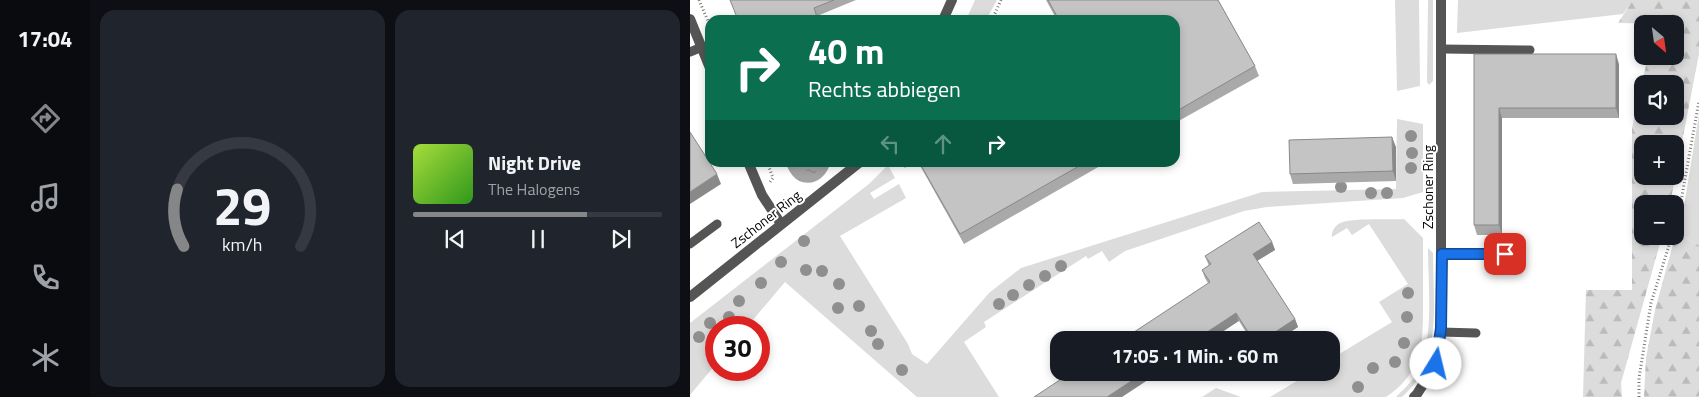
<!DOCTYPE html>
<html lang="de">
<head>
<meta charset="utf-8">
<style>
	:root { --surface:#171b24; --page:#20242c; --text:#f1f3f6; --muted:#9ea1a6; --line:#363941; --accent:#858687 }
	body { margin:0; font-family:"Titillium Web",sans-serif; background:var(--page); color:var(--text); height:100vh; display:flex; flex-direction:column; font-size:19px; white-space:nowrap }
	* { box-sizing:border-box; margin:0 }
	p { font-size:16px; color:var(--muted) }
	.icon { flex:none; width:28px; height:28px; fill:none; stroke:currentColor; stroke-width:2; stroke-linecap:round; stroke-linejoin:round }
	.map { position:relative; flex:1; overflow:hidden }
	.sheet { display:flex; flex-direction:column; gap:10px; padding:10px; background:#0d0f14; width:600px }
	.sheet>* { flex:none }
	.top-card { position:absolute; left:15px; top:15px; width:475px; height:152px; border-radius:15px; box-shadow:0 2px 8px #0003; background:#0b6e4f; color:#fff; overflow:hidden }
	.needle { width:32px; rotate:151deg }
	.buttons { position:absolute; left:944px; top:15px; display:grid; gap:10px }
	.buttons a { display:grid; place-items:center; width:50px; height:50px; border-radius:10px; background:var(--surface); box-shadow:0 2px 8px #0003; font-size:25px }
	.speed { position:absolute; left:15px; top:316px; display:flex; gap:10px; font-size:25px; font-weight:700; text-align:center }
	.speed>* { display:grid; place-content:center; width:65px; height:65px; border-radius:50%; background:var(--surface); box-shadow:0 2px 8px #0003; line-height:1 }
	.speed .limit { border:8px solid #d22; background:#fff; color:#111 }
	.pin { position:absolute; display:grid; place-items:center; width:42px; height:42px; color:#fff; margin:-21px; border-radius:10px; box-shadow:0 2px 8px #0006 }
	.me { position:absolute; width:55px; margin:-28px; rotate:9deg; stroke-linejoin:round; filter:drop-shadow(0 0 4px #0008) }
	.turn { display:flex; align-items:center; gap:18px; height:105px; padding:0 20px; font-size:22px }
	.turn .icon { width:65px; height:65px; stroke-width:2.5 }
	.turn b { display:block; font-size:35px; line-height:42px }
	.lanes { display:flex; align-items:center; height:48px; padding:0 20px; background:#0003; justify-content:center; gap:25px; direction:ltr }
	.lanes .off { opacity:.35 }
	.sheet .tile { flex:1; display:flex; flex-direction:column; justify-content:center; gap:8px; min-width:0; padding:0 18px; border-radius:15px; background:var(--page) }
	.sheet .dial { align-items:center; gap:0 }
	.dial svg { height:130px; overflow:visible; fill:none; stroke:var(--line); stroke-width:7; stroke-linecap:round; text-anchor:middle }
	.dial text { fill:var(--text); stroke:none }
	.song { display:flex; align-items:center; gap:15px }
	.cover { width:60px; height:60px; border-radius:8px; background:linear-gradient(135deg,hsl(80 70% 55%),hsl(110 70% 35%)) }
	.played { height:5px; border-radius:2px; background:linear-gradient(90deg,var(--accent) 70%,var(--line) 70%) }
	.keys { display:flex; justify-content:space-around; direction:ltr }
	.sheet .tiles { flex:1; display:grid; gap:10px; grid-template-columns:repeat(2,1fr) }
	.trip { position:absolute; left:360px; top:331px; width:290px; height:50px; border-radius:15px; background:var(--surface); box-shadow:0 2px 8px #0003; font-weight:700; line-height:50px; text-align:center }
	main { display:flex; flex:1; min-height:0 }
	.tabs { display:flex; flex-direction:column; width:90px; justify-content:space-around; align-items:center; background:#090b0e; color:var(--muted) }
	.tabs .icon { width:35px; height:35px }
	.tabs .on { color:var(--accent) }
	.tabs b { font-size:22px; color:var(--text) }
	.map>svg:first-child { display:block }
</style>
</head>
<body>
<main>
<nav class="tabs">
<b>17:04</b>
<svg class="icon on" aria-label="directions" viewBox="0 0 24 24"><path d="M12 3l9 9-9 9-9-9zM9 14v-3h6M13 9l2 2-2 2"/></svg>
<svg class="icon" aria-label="music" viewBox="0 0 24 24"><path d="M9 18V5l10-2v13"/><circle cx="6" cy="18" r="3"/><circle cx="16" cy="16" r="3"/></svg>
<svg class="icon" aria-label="phone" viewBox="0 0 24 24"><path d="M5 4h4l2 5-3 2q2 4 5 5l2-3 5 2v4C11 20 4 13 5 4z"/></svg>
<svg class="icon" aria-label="climate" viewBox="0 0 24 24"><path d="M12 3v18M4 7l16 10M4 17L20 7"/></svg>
</nav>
<section class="sheet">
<div class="tiles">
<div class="tile dial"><svg viewBox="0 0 100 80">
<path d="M14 69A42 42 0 1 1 86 69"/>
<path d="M14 69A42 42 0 0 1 10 34" stroke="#858687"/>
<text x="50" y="56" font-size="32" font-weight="700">29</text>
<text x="50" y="72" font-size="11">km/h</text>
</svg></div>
<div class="tile">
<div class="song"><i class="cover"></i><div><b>Night Drive</b><p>The Halogens</p></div></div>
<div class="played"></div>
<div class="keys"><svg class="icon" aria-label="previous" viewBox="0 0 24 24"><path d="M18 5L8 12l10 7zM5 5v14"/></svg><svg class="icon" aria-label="pause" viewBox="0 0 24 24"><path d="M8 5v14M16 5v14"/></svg><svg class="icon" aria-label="next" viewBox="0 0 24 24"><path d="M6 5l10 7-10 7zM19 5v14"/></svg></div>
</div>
</div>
</section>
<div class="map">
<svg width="1009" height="397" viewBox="0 0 1009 397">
	<defs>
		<pattern id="forest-firs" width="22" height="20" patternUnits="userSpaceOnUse" patternTransform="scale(1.25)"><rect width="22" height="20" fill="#dcdcdc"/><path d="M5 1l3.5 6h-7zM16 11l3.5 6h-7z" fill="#bbb"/></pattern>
		<pattern id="water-ripples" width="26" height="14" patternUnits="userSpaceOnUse" patternTransform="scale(1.25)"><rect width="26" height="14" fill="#a3a3a3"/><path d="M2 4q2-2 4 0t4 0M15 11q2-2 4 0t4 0" fill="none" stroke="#8b8b8b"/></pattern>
	</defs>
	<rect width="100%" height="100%" fill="#fff"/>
	<g fill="#dcdcdc">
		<polygon points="285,0 307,0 296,20 276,20"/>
		<polygon points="705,0 729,0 730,86 707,91"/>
		<polygon points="738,0 743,0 743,81 739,85 737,82"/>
		<polygon points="768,0 943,0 933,14 767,33"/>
		<polygon points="1009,114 1009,245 986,233 995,200"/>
		<polygon points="707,119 733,124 733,192 713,198 577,207 554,211 435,251 419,262 412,251 398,259 396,256 294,322 296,327 274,342 309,397 227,397 95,282 57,327 26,328 26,364 0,395 0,323 179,184 198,165 205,178 180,193 184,199 209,184 216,198 150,236 218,344 222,354 237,364 299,293 331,268 572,192 706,189"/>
		<path d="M714,219L733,238C733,259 733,280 733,301C733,343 734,371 696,397H580L620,373L641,372V359L702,322L689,302L718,284L679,224L662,235L657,228L642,237C641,231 646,224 653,222C667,218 697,220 714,219Z"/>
		<path d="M738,248L743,253C743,289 749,340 732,373C727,382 720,389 712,397H706C715,388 725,379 730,367C744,332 738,285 738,248Z"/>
		<polygon points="526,388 551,397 512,397"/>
	</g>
	<g fill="url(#forest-firs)" fill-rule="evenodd">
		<path d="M943,0H1009V54L980,204H952V236H972L931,383L932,397H893L896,290H942V128L958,56H985V24L928,23ZM952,84H985V116H952ZM952,144H985V176H952Z"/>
		<polygon points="986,233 1009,245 1009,397 954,397 956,358 965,310"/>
	</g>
	<path fill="url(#water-ripples)" d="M140,163C137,178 121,189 106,179C101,175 98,168 95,163Z"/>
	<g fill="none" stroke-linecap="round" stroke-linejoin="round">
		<g stroke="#777" stroke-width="3" stroke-dasharray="1 2.5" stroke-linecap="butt">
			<polyline points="9,0 20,26"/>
			<polyline points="302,20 311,0"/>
			<polyline points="77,162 83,178 80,182"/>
			<polyline points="214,167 217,162"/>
			<polyline points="985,224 990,207 1009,101"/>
			<polyline points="949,397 949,378 961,303 982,236"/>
		</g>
		<g stroke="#555" stroke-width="9">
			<polyline points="751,49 840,50"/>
			<polyline points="0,52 12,47"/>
			<polyline points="0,244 27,224"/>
			<polyline points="752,253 815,254"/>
			<polyline points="751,332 786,333"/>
		</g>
		<g stroke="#555" stroke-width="10">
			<polyline points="0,19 20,68"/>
			<polyline points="253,20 262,0"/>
			<polyline points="58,162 72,195 91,224"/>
			<polyline points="0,297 170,162"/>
			<polyline points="724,397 727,394 746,364 751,328 751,0"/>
		</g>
	</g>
	<g fill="#8f8f8f">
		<circle cx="721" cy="136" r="6"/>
		<circle cx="722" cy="153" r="6"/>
		<circle cx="721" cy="168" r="6"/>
		<circle cx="651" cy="187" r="6"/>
		<circle cx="681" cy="193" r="6"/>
		<circle cx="697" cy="193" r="6"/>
		<circle cx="114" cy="241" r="6"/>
		<circle cx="91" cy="262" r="6"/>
		<circle cx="371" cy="266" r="6"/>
		<circle cx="116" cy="270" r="6"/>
		<circle cx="132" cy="271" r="6"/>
		<circle cx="355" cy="276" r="6"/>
		<circle cx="71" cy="283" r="6"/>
		<circle cx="149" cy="284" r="6"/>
		<circle cx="339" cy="285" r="6"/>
		<circle cx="718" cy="293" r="6"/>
		<circle cx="323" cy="295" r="6"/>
		<circle cx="49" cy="301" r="6"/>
		<circle cx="309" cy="304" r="6"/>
		<circle cx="169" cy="306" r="6"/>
		<circle cx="148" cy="308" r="6"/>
		<circle cx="39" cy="317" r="6"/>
		<circle cx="717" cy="317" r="6"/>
		<circle cx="20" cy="323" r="6"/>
		<circle cx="181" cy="331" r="6"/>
		<circle cx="9" cy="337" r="6"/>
		<circle cx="714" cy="343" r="6"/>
		<circle cx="188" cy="344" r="6"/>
		<circle cx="705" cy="362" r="6"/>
		<circle cx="683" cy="368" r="6"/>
		<circle cx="212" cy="370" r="6"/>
		<circle cx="668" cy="387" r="6"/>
	</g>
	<g fill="#a9a9a9">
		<polygon points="39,0 166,0 127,16"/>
		<polygon points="356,0 528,0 565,66 569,76 485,123 485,20 367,20"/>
		<polygon points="784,54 929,64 929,118 812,118 812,235 787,235 784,225"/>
		<polygon points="706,147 706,181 603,184 600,174"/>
		<polygon points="228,162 417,162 274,244"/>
		<polygon points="582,242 585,250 567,261 605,319 608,327 588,340 561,340 549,321 518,283 515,278 512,270 519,266 515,256"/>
	</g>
	<g fill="#898989">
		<polygon points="926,54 929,64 929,118 926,108"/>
		<polygon points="809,108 812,118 812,235 809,225"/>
		<polygon points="702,137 706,147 706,181 703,171"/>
		<polygon points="27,174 31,184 0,204 0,192"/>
		<polygon points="582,242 585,250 565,262 563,254"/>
		<polygon points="546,313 549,321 520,340 505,340"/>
		<polygon points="605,319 608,327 588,340 573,340"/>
		<polygon points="455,372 470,372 432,397 417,397"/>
	</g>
	<g fill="#c4c4c4" stroke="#898989">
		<polygon points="40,0 144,0 124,8 128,20 48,20"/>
		<polygon points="358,0 528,0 565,66 485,112 485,20 369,20"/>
		<polygon points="784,54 926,54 926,108 809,108 809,225 784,225"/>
		<polygon points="0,132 27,174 0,192"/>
		<polygon points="702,137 703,171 600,174 599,140"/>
		<polygon points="229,162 396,162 270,234"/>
		<polygon points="569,222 582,242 563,254 605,319 573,340 563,340 546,313 505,340 432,340 520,282 512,270 521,264 515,256"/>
		<polygon points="382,372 455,372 417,397 344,397"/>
	</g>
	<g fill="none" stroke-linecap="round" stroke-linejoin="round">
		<defs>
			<polyline id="route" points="746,364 751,328 752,254 815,254"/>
		</defs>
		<use href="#route" stroke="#114b97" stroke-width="12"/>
		<use href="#route" stroke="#1a73e8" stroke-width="9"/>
	</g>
	<g text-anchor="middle" stroke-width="4" stroke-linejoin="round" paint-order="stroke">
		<g font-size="14" fill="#000" stroke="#fff">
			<text transform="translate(738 187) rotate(-90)" y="5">Zschoner Ring</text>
			<text transform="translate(76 219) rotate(-38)" y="5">Zschoner Ring</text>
		</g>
	</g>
</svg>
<div class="buttons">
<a><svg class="needle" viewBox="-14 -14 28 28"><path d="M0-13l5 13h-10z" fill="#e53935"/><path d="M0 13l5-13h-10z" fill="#9ea1a6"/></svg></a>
<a><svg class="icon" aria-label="sound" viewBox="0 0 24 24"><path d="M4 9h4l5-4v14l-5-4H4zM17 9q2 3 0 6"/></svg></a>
<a>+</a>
<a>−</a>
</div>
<div class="speed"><div class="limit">30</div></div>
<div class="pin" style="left:815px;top:254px;background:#d93025"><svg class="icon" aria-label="arrive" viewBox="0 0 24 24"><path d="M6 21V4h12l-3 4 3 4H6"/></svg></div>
<svg class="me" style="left:746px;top:364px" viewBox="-20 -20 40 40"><circle r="19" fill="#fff"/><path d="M0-13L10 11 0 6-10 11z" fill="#1a73e8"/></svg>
<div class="trip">17:05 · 1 Min. · 60 m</div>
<div class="top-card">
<div class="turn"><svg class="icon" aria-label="right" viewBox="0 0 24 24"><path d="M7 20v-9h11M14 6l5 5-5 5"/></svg><div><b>40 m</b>Rechts abbiegen</div></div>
<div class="lanes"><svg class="icon off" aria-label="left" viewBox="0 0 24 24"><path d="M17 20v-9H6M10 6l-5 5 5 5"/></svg><svg class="icon off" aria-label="ahead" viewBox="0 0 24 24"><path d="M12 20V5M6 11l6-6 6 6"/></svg><svg class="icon" aria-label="right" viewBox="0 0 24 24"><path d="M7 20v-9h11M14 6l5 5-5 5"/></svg></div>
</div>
</div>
</main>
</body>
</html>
